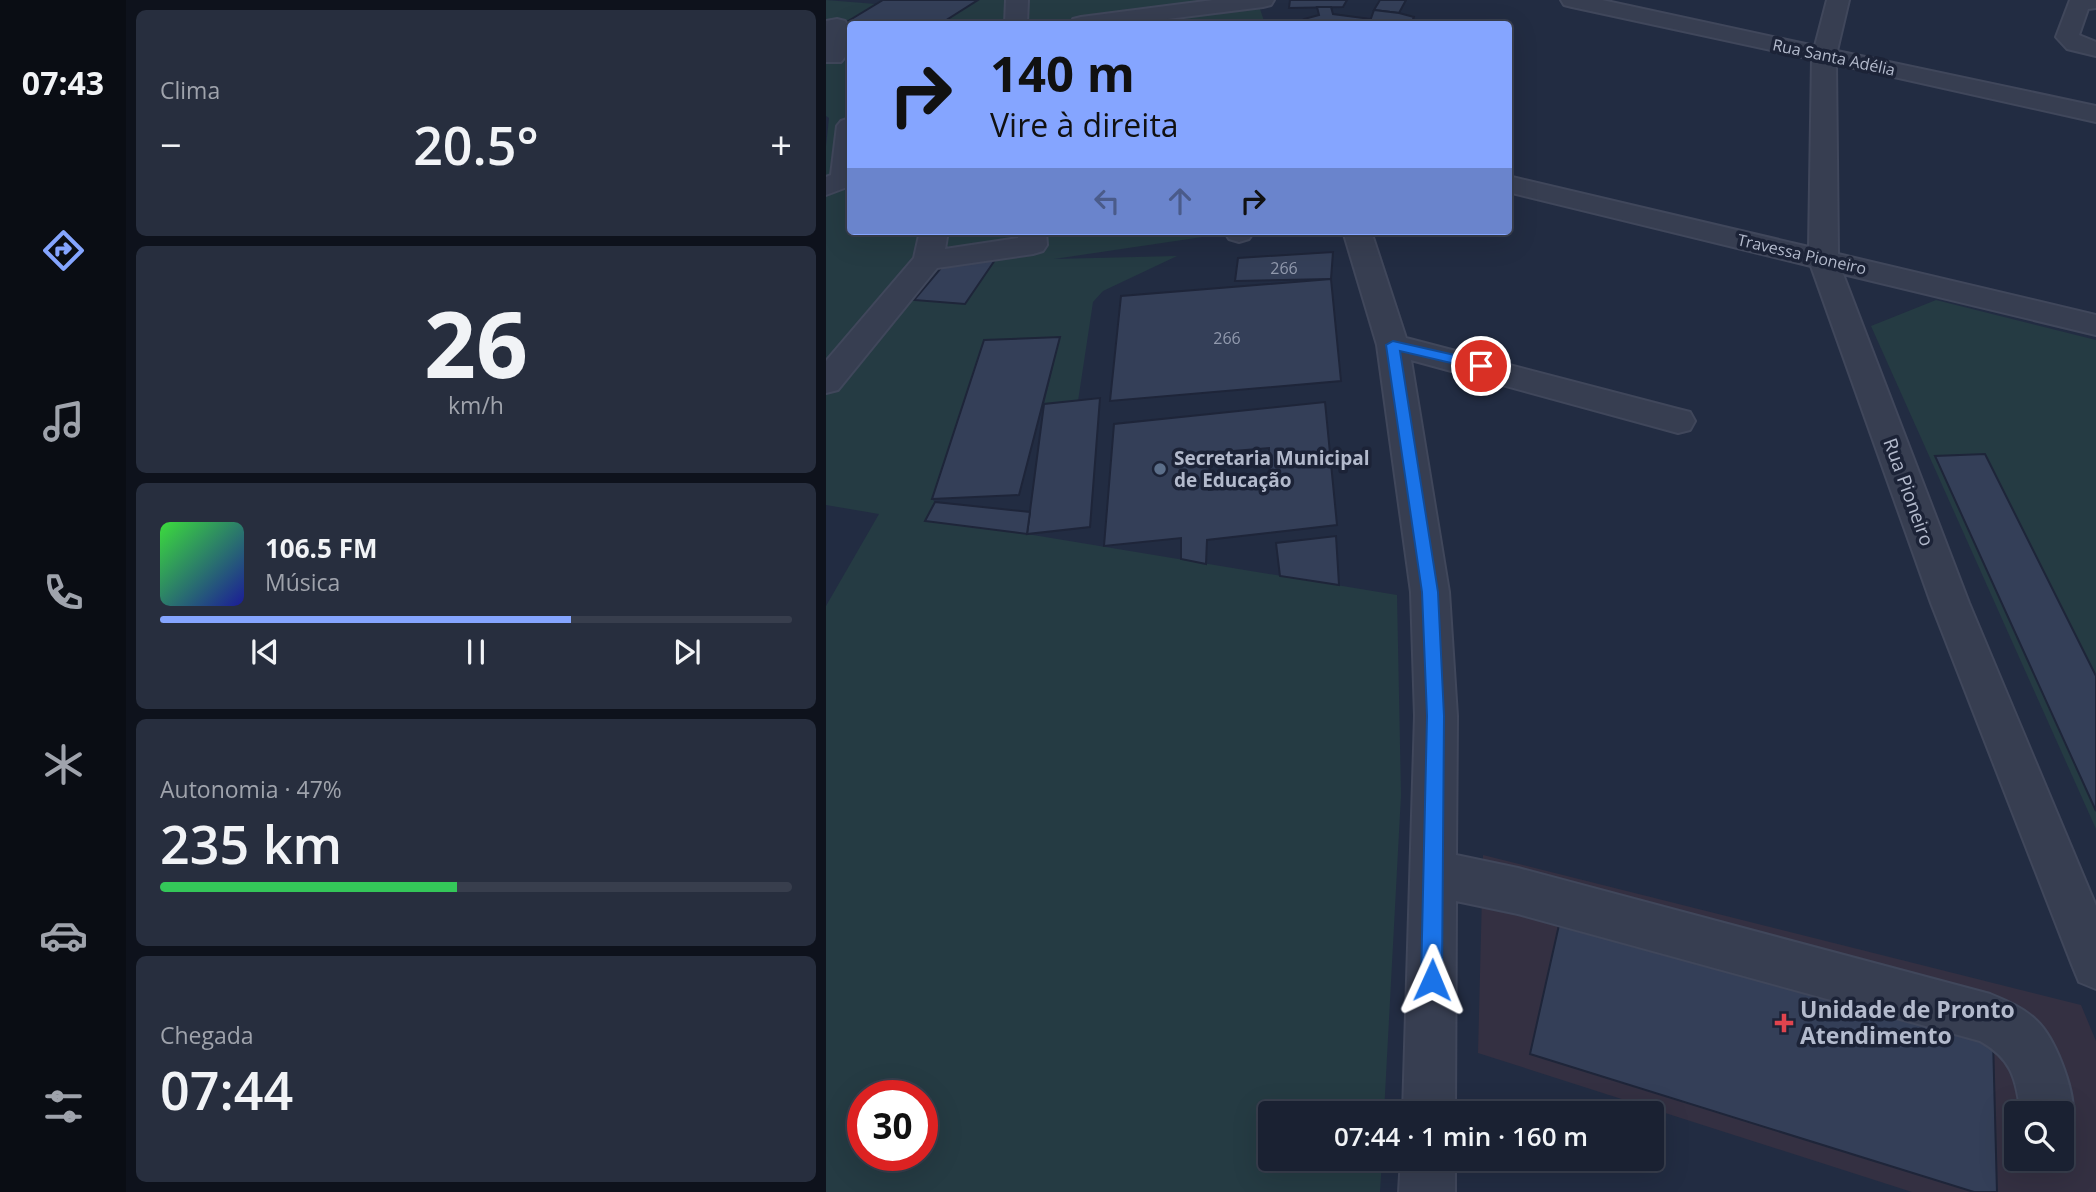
<!DOCTYPE html>
<html lang="pt">
<head>
<meta charset="utf-8">
<style>
	:root { --surface:#1a2132; --page:#272e3e; --text:#f1f3f6; --muted:#9fa3ac; --line:#383e4d; --accent:#85a5ff }
	body { margin:0; font-family:"Open Sans",sans-serif; background:var(--page); color:var(--text); height:100vh; display:flex; flex-direction:column; font-size:26px; white-space:nowrap }
	* { box-sizing:border-box; margin:0 }
	p { font-size:23px; color:var(--muted) }
	.icon { flex:none; width:38px; height:38px; fill:none; stroke:currentColor; stroke-width:2; stroke-linecap:round; stroke-linejoin:round }
	.map { position:relative; flex:1; overflow:hidden }
	.sheet { display:flex; flex-direction:column; gap:10px; padding:10px; background:#0e121c; width:700px }
	.sheet>* { flex:none }
	.top-card { position:absolute; left:21px; top:21px; width:665px; height:214px; border-radius:7px; box-shadow:0 7px 28px #0002,0 0 0 2px var(--line); background:#85a5ff; color:#111; overflow:hidden }
	.tools { position:absolute; left:1178px; top:1101px; display:grid; gap:14px }
	.tools a { display:grid; place-items:center; width:70px; height:70px; border-radius:7px; background:var(--surface); box-shadow:0 7px 28px #0002,0 0 0 2px var(--line); font-size:35px }
	.speed { position:absolute; left:21px; top:1080px; display:flex; gap:14px; font-size:35px; font-weight:700; text-align:center }
	.speed>* { display:grid; place-content:center; width:91px; height:91px; border-radius:50%; background:var(--surface); box-shadow:0 7px 28px #0002,0 0 0 2px var(--line); line-height:1 }
	.speed .limit { border:10px solid #d22; background:#fff; color:#111 }
	.pin { position:absolute; display:grid; place-items:center; width:60px; height:60px; color:#fff; margin:-30px; border:4px solid #fff; border-radius:50%; box-shadow:0 2px 7px #0007 }
	.me { position:absolute; width:77px; margin:-38px; rotate:1deg; stroke-linejoin:round; filter:drop-shadow(0 0 5px #0008) }
	.turn { display:flex; align-items:center; gap:24px; height:147px; padding:0 28px; font-size:32px }
	.turn .icon { width:91px; height:91px; stroke-width:2.5 }
	.turn b { display:block; font-size:49px; line-height:60px }
	.lanes { display:flex; align-items:center; height:66px; padding:0 28px; background:#0003; justify-content:center; gap:35px; direction:ltr }
	.lanes .off { opacity:.35 }
	.big { font-size:52px; font-weight:600; line-height:1.1 }
	.sheet .tile { flex:1; display:flex; flex-direction:column; justify-content:center; gap:10px; min-width:0; padding:0 24px; border-radius:10px; background:var(--page) }
	.sheet .dial { align-items:center; gap:0 }
	.dial b { font-size:91px; line-height:1 }
	.song { display:flex; align-items:center; gap:21px }
	.cover { width:84px; height:84px; border-radius:10px; background:linear-gradient(135deg,hsl(120 70% 55%),hsl(240 70% 35%)) }
	.played { height:7px; border-radius:4px; background:linear-gradient(90deg,var(--accent) 65%,var(--line) 65%) }
	.keys { display:flex; justify-content:space-around; direction:ltr }
	.heat { display:flex; justify-content:space-between; align-items:center; font-size:38px; direction:ltr }
	.charge { height:10px; border-radius:5px; background:linear-gradient(90deg,#34c759 47%,var(--line) 0) }
	.trip { position:absolute; left:432px; top:1101px; width:406px; height:70px; border-radius:7px; background:var(--surface); box-shadow:0 7px 28px #0002,0 0 0 2px var(--line); font-weight:600; line-height:70px; text-align:center }
	main { display:flex; flex:1; min-height:0 }
	.menu { display:flex; flex-direction:column; width:126px; justify-content:space-around; align-items:center; background:#0a0d14; color:var(--muted) }
	.menu .icon { width:49px; height:49px }
	.menu .active { color:var(--accent) }
	.menu b { font-size:32px; color:var(--text) }
	.map>svg:first-child { display:block }
</style>
</head>
<body>
<main>
<nav class="menu">
<b>07:43</b>
<svg class="icon active" aria-label="directions" viewBox="0 0 24 24"><path d="M12 3l9 9-9 9-9-9zM9 14v-3h6M13 9l2 2-2 2"/></svg>
<svg class="icon" aria-label="music" viewBox="0 0 24 24"><path d="M9 18V5l10-2v13"/><circle cx="6" cy="18" r="3"/><circle cx="16" cy="16" r="3"/></svg>
<svg class="icon" aria-label="phone" viewBox="0 0 24 24"><path d="M5 4h4l2 5-3 2q2 4 5 5l2-3 5 2v4C11 20 4 13 5 4z"/></svg>
<svg class="icon" aria-label="climate" viewBox="0 0 24 24"><path d="M12 3v18M4 7l16 10M4 17L20 7"/></svg>
<svg class="icon" aria-label="car" viewBox="0 0 24 24"><path d="M5 17H2v-5l4-1 3-4h7l3 4 3 1v5h-3M9 17h6M6 11h13"/><circle cx="7" cy="17" r="2"/><circle cx="17" cy="17" r="2"/></svg>
<svg class="icon" aria-label="filters" viewBox="0 0 24 24"><path d="M4 7h16M4 17h16"/><circle cx="9" cy="7" r="2"/><circle cx="15" cy="17" r="2"/></svg>
</nav>
<section class="sheet">
<div class="tile"><p>Clima</p>
<div class="heat"><a>−</a><b class="big">20.5°</b><a>+</a></div>
</div>
<div class="tile dial"><b>26</b><p>km/h</p></div>
<div class="tile">
<div class="song"><i class="cover"></i><div><b>106.5 FM</b><p>Música</p></div></div>
<div class="played"></div>
<div class="keys"><svg class="icon" aria-label="previous" viewBox="0 0 24 24"><path d="M18 5L8 12l10 7zM5 5v14"/></svg><svg class="icon" aria-label="pause" viewBox="0 0 24 24"><path d="M8 5v14M16 5v14"/></svg><svg class="icon" aria-label="next" viewBox="0 0 24 24"><path d="M6 5l10 7-10 7zM19 5v14"/></svg></div>
</div>
<div class="tile"><p>Autonomia · 47%</p><b class="big">235 km</b><div class="charge"></div></div>
<div class="tile"><p>Chegada</p><b class="big">07:44</b></div>
</section>
<div class="map">
<svg width="1270" height="1192" viewBox="0 0 1270 1192">
	<rect width="100%" height="100%" fill="#222c42"/>
	<path fill="#343042" fill-rule="evenodd" d="M657,855L1255,1005L1270,1041V1192H1086L652,1053ZM1190,1113H1236V1158H1190Z"/>
	<g fill="#253b43" fill-rule="evenodd">
		<path d="M0,0L50,4L15,26L24,28V231H417L228,259L351,256L277,291L267,302L252,401L218,404L234,337L158,340L106,499L109,502L100,521L201,534L571,595L575,795L558,1113H444V1158L556,1159L554,1192H0V606L53,514L0,505V146L3,118L0,116ZM37,1096H96V1155H37Z"/>
		<polygon points="152,0 431,0 439,24 114,24"/>
		<polygon points="1110,300 1270,340 1270,829 1045,326"/>
	</g>
	<g fill="#343f58" stroke="#1e2539" stroke-width="2" fill-rule="evenodd">
		<polygon points="57,0 152,0 114,24 24,24 24,28 14,26"/>
		<polygon points="464,0 521,0 517,7 463,8"/>
		<polygon points="554,0 580,0 573,13 548,10"/>
		<polygon points="491,7 505,7 507,14 545,19 543,24 481,24 478,19 493,15"/>
		<polygon points="548,10 573,13 588,17 585,24 543,24"/>
		<polygon points="507,252 505,279 409,281 412,258"/>
		<polygon points="169,260 139,304 88,300 120,262"/>
		<polygon points="505,279 515,381 284,401 295,296"/>
		<polygon points="234,337 193,495 106,499 158,340"/>
		<polygon points="274,398 264,527 201,534 218,404"/>
		<path d="M499,402L511,525L381,540L380,564L355,559V538L278,546L288,424ZM443,448L444,484L383,490L384,453Z"/>
		<polygon points="1159,454 1270,676 1270,811 1109,456"/>
		<polygon points="109,502 204,512 201,534 99,521"/>
		<polygon points="510,536 513,585 454,576 450,543"/>
		<polygon points="735,916 1167,1039 1171,1192 1148,1192 704,1054"/>
	</g>
	<g fill="none" stroke-linecap="round" stroke-linejoin="round">
		<defs>
			<g id="minor">
				<polygon points="180,0 202,0 201,24 179,24"/>
				<polygon points="387,0 448,0 445,5 437,7 302,24 244,24 247,19 255,17"/>
				<polygon points="735,0 776,0 989,46 1001,0 1023,0 1011,51 1270,106 1270,122 1010,64 1012,254 1270,315 1270,335 1017,274 1143,603 1270,906 1270,989 1253,982 1246,965 1105,603 985,266 682,192 682,176 983,247 986,59 746,7 738,5"/>
				<polygon points="1244,0 1270,0 1270,8 1262,9 1253,35 1270,42 1270,56 1241,49 1230,37"/>
				<polygon points="11,19 19,21 22,26 19,57 15,62 0,62 0,21"/>
				<polygon points="24,118 24,186 0,195 0,177 5,175 11,126 15,121"/>
				<polygon points="94,231 122,231 119,249 192,238 192,231 220,231 221,245 217,251 207,254 111,268 12,390 0,393 0,361 88,258"/>
				<polygon points="398,231 426,231 427,233 423,239 413,242 403,239"/>
				<path d="M517,231H545L580,338L852,409L864,412L869,421L864,430L852,433L585,360L623,592L631,716L630,855L692,868L1164,994C1181,1001 1198,1008 1211,1021C1229,1038 1247,1086 1247,1111C1247,1118 1242,1126 1240,1132L1236,1133V1113H1195C1189,1078 1187,1060 1154,1041L692,914L630,901L629,1113H577L589,716L585,592L551,345Z"/>
				<polygon points="575,1158 629,1158 629,1192 573,1192"/>
			</g>
		</defs>
		<use href="#minor" stroke="#40475b" stroke-width="4"/>
		<use href="#minor" fill="#373e51" fill-rule="evenodd"/>
	</g>
	<polygon fill="#1a73e8" stroke="#114b97" stroke-width="2" points="567,341 655,361 661,366 655,370 574,351 612,592 618,716 616,980 613,988 606,991 598,988 595,980 601,716 596,592 560,345"/>
	<circle fill="#5c6f8a" stroke="#1c2337" stroke-width="2.5" cx="334" cy="469" r="7"/>
	<path fill="#e0444e" stroke="#1c2337" stroke-width="2.5" d="M954.5 1012.5h7v7h7v7h-7v7h-7v-7h-7v-7h7z"/>
	<g text-anchor="middle" stroke-width="7" stroke-linejoin="round" paint-order="stroke">
		<g font-size="16" fill="#b3bacc" stroke="#1c2337">
			<text transform="translate(1008 57) rotate(12)" y="6">Rua Santa Adélia</text>
			<text transform="translate(976 254) rotate(13)" y="6">Travessa Pioneiro</text>
		</g>
		<g font-size="16" fill="#9199ad">
			<text x="458" y="274">266</text>
			<text x="401" y="344">266</text>
		</g>
		<g font-size="19" font-weight="bold" fill="#b3bacc" stroke="#1c2337" text-anchor="start">
			<text x="348" y="465">Secretaria Municipal<tspan x="348" dy="22">de Educação</tspan></text>
		</g>
		<g font-size="19" fill="#b3bacc" stroke="#1c2337">
			<text transform="translate(1083 492) rotate(70)" y="7">Rua Pioneiro</text>
		</g>
		<g font-size="23" font-weight="bold" fill="#b3bacc" stroke="#1c2337" text-anchor="start">
			<text x="974" y="1018">Unidade de Pronto<tspan x="974" dy="26">Atendimento</tspan></text>
		</g>
	</g>
</svg>
<div class="tools">
<a><svg class="icon" aria-label="search" viewBox="0 0 24 24"><circle cx="10" cy="10" r="6"/><path d="M15 15l6 6"/></svg></a>
</div>
<div class="speed"><div class="limit">30</div></div>
<div class="pin" style="left:655px;top:366px;background:#d93025"><svg class="icon" aria-label="arrive" viewBox="0 0 24 24"><path d="M6 21V4h12l-3 4 3 4H6"/></svg></div>
<svg class="me" style="left:606px;top:980px" viewBox="-20 -20 40 40"><path d="M0-17L14 15 0 8-14 15z" fill="#1a73e8" stroke="#fff" stroke-width="4"/></svg>
<div class="trip">07:44 · 1 min · 160 m</div>
<div class="top-card">
<div class="turn"><svg class="icon" aria-label="right" viewBox="0 0 24 24"><path d="M7 20v-9h11M14 6l5 5-5 5"/></svg><div><b>140 m</b>Vire à direita</div></div>
<div class="lanes"><svg class="icon off" aria-label="left" viewBox="0 0 24 24"><path d="M17 20v-9H6M10 6l-5 5 5 5"/></svg><svg class="icon off" aria-label="ahead" viewBox="0 0 24 24"><path d="M12 20V5M6 11l6-6 6 6"/></svg><svg class="icon" aria-label="right" viewBox="0 0 24 24"><path d="M7 20v-9h11M14 6l5 5-5 5"/></svg></div>
</div>
</div>
</main>
</body>
</html>
